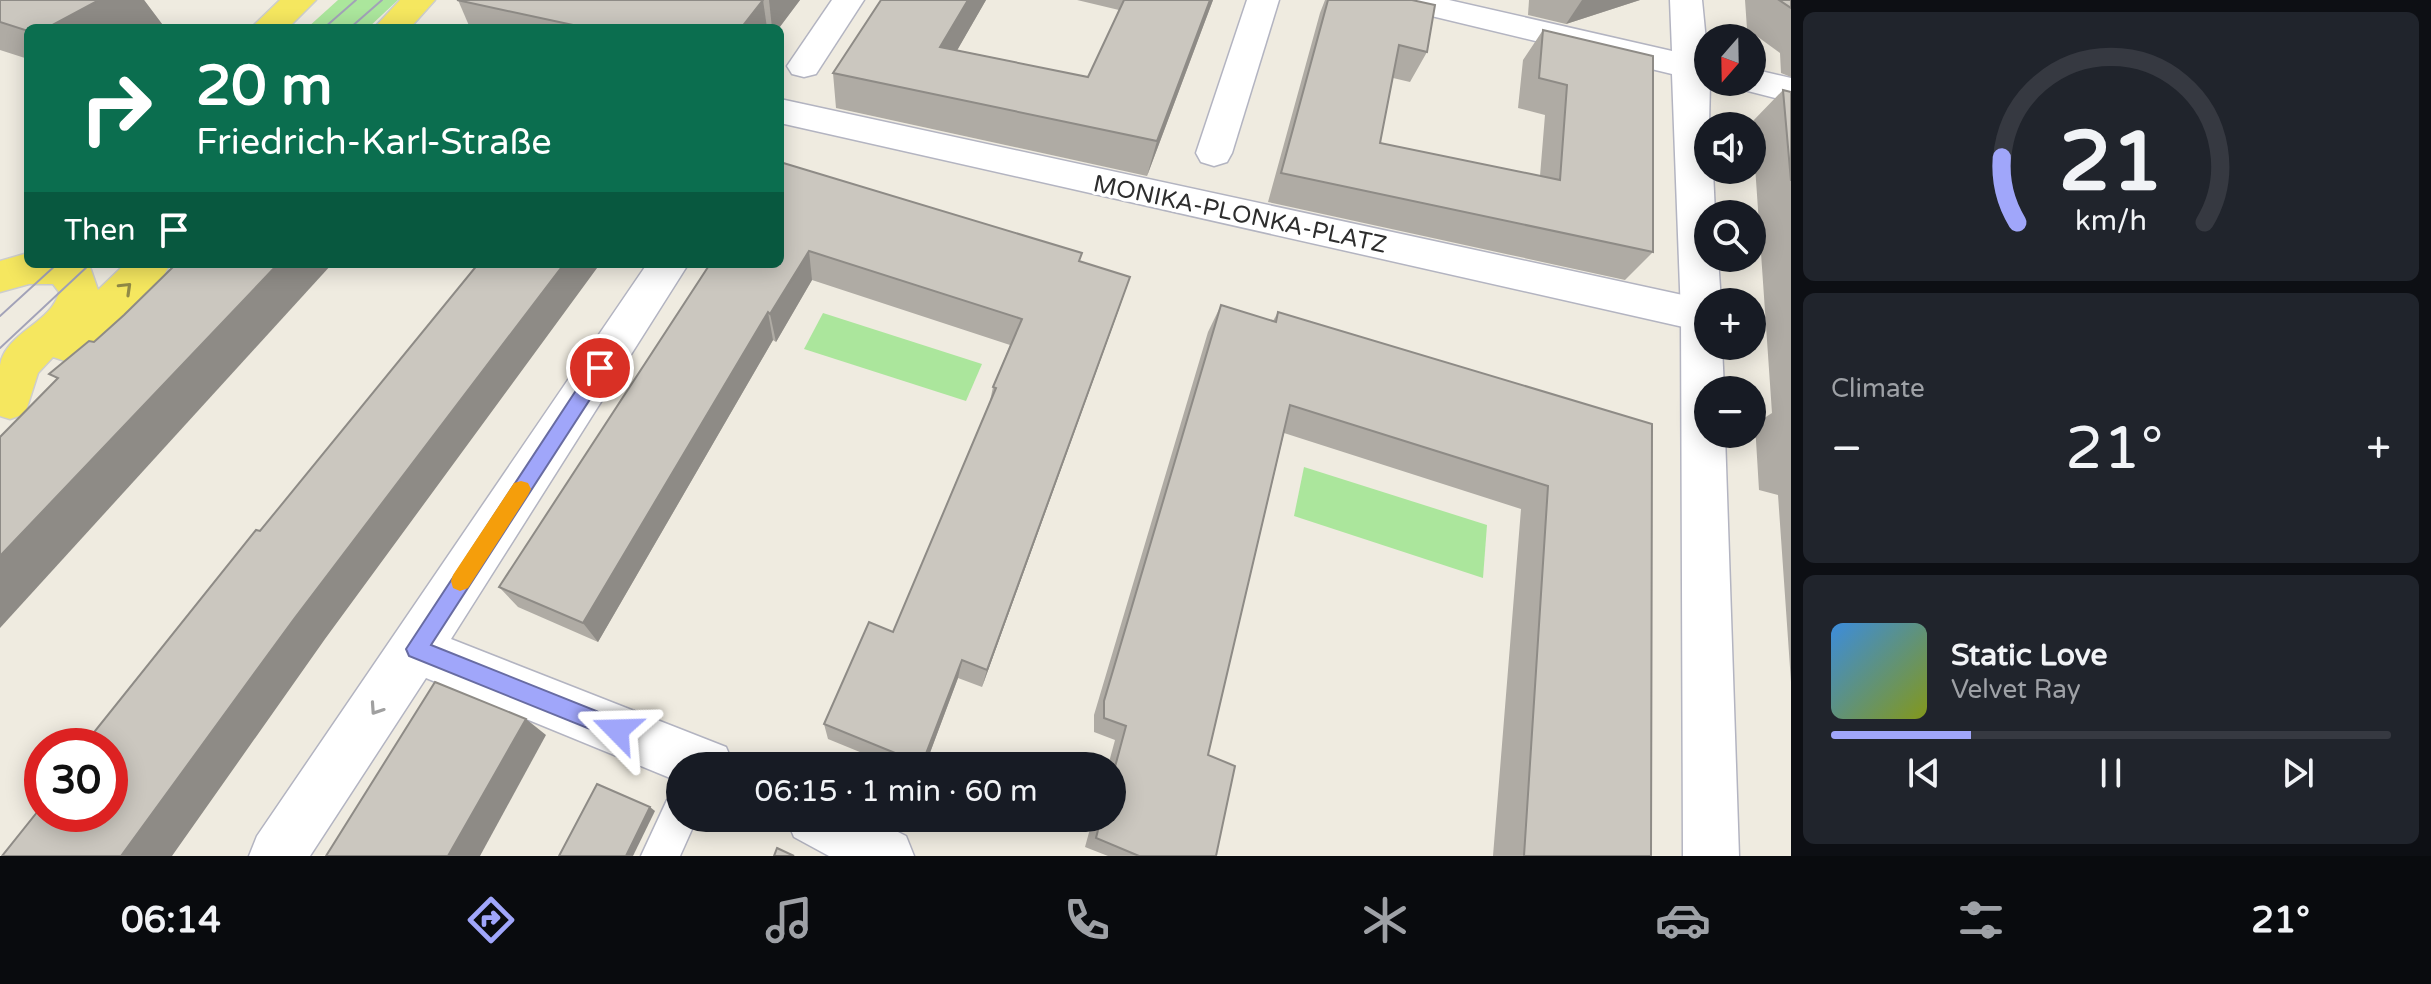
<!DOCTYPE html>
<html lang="en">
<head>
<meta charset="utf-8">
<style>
	:root { --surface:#171b24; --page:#20242c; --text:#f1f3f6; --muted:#9ea1a6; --line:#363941; --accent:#a0a6fa }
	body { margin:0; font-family:"Varela Round",sans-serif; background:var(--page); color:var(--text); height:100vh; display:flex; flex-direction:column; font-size:30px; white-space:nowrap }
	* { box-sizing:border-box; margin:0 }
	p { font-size:26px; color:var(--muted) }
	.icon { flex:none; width:44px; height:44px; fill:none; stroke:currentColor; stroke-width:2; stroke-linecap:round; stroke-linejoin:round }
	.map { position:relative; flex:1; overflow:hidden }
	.sheet { display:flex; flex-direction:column; gap:12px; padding:12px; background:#0d0f14; width:640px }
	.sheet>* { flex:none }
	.guide { position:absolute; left:24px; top:24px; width:760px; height:244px; border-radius:12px; box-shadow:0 4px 20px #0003; background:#0b6e4f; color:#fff; overflow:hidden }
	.needle { width:52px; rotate:200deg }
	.controls { position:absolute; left:1694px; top:24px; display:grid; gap:16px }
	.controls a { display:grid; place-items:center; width:72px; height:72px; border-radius:50%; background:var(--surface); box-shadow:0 4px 20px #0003; font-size:40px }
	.speed { position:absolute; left:24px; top:728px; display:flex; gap:16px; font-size:40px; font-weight:700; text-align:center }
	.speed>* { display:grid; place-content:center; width:104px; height:104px; border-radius:50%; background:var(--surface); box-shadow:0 4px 20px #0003; line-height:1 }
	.speed .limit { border:12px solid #d22; background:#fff; color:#111 }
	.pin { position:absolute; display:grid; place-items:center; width:68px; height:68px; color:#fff; margin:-34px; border:4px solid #fff; border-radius:50%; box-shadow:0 2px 8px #0007 }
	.me { position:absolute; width:88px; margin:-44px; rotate:292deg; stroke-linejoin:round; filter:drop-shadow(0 0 6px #0008) }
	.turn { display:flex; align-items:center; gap:28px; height:168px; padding:0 40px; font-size:36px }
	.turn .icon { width:104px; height:104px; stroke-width:2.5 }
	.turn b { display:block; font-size:56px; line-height:68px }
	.then { display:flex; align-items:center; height:76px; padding:0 40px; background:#0003; gap:16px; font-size:30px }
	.big { font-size:60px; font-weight:600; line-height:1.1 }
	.sheet .widget { flex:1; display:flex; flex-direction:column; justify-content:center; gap:12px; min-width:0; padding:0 28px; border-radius:12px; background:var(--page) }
	.sheet .dial { align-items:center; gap:0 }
	.dial svg { height:208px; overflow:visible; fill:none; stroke:var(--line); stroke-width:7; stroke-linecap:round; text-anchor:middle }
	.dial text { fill:var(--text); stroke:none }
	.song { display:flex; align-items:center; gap:24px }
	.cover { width:96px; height:96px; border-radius:12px; background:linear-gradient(135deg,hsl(210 70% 55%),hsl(70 70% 35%)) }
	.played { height:8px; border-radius:4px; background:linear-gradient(90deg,var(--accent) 25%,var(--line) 25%) }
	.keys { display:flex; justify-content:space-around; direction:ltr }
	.heat { display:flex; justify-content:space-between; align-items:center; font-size:44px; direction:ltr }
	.trip { position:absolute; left:666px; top:752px; width:460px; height:80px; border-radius:40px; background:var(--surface); box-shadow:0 4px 20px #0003; font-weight:600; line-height:80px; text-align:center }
	.tabs { display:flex; height:128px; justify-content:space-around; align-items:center; background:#090b0e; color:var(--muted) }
	.tabs .icon { width:56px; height:56px }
	.tabs .current { color:var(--accent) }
	.tabs b { font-size:36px; color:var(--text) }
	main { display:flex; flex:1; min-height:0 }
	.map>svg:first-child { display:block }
</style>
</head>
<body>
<main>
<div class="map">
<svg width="1791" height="856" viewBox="0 0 1791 856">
	<rect width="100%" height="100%" fill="#efebe0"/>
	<g fill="#abe69c">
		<polygon points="338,0 398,0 368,28 307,28"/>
		<polygon points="823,313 982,364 966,401 804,349"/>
		<polygon points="1304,467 1487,525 1483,578 1294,516"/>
	</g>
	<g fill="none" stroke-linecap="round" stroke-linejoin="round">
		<defs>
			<polygon id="service" points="680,794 680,818 697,818 680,856 641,856 667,800"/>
			<polygon id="pedestrian" points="780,99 1701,299 1711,302 1708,302 1708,329 1701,331 780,123"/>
			<g id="minor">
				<polygon points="832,0 864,0 816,74 804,77 792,74 787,66"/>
				<polygon points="1247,0 1279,0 1232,153 1227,162 1214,166 1201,162 1196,153"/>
				<polygon points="1389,0 1449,0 1672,51 1670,0 1702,0 1710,82 1708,170 1713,170 1715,214 1708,214 1708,258 1718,258 1721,302 1708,302 1708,346 1722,346 1724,390 1708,390 1708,434 1725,434 1739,856 1683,856 1681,315 1672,74 1394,7"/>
				<polygon points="1752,69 1791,78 1791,102 1740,89 1735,82 1752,82"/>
				<polygon points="647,264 687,266 451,639 726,747 734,766 680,766 680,782 426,678 310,856 249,856 257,836"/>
				<polygon points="786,818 870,818 906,836 914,856 829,856 794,837"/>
			</g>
			<g id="primary">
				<polygon points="280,0 316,0 288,28 251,28"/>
				<polygon points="400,0 435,0 410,28 374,28"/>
				<path d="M28,253V264H85L90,267L98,290L125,264H170L164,275L83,357L68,362L53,357L38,373L25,414L10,419L0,416C0,400 0,380 0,365C6,332 52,323 59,292L53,284H29L0,292V261Z"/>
			</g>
		</defs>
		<use href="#service" stroke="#b3b4c1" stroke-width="3"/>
		<use href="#pedestrian" stroke="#b3b4c1" stroke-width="3"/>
		<use href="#minor" stroke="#b3b4c1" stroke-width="3"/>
		<use href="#primary" stroke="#cdcdcd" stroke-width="3"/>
		<use href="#service" fill="#fff" fill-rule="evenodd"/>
		<use href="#pedestrian" fill="#fff" fill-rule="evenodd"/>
		<use href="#minor" fill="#fff" fill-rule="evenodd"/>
		<use href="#primary" fill="#f5e75f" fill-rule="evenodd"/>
		<g stroke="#a2a2b8" stroke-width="2">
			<polyline points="324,28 356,0"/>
			<polyline points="350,28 382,0"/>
			<polyline points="0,316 57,264"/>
			<polyline points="0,348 90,264"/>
		</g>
	</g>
	<g fill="#afaba4">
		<polygon points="0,0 144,0 162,24 28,28 28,59 0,50"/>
		<polygon points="458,0 800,0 779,28 470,28"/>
		<polygon points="881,0 986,0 957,50 1088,77 1119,10 1077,0 1213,0 1147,176 836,108 833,73"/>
		<polygon points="1325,0 1412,0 1427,52 1410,82 1393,78 1380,143 1540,176 1545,115 1518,108 1523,60 1543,30 1653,252 1625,280 1268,202 1320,13"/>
		<polygon points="1529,0 1640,0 1566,24 1528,15"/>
		<polygon points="1745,0 1791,0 1791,77 1781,73 1780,53 1747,29"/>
		<polygon points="1783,90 1791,92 1791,682 1778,495 1759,490 1755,424 1772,413 1752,122"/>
		<polygon points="780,162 1080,261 1120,306 982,687 958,678 925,766 894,766 828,739 824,724 893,632 990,401 993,387 1010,345 812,280 776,342 773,340 598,642 518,607 499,587"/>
		<polygon points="1221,305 1273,321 1278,312 1652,424 1651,856 1493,856 1521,509 1284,433 1208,755 1216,856 1108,856 1085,847 1093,818 1112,818 1112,766 1108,766 1115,740 1094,732 1094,715 1208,332"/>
	</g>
	<g fill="#8e8b86">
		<polygon points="99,0 144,0 162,24 154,28 47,28"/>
		<polygon points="763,0 767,28 741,28"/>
		<polygon points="769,0 800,0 779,28 772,28"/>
		<polygon points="968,0 986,0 939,82 940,47"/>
		<polygon points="1210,0 1213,0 1147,176 1157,141"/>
		<polygon points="1582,0 1640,0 1566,24"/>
		<polygon points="809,251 812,280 776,342 770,314"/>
		<polygon points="278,264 332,264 0,628 0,556"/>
		<polygon points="564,264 600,264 325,639 172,856 121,856 294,619"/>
		<polygon points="1130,277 1120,306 982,687 987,670"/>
		<polygon points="768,312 773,340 598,642 583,623"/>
		<polygon points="962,660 958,678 925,766 922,766"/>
		<polygon points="526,719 546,735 480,856 448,856"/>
		<polygon points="650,807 655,811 633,856 626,856"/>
	</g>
	<g fill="#cbc7bf" stroke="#8e8b86" stroke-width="2">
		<polygon points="0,0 99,0 47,28 28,28 28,31 0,22"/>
		<polygon points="457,0 763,0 741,28 587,28"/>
		<polygon points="881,0 968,0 940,47 1088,77 1124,0 1210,0 1157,141 833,73"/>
		<polygon points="1328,0 1412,0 1435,5 1427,52 1399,45 1380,143 1560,180 1567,85 1539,78 1543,30 1653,56 1653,252 1281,173"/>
		<polygon points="1779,0 1791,0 1791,8"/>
		<polygon points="1783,90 1791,92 1791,181"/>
		<polygon points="780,162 1082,253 1079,261 1130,277 987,670 962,660 922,764 824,724 869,622 893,632 996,388 993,387 1022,319 809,251 770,314 768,312 583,623 499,587 710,264 780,264"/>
		<polygon points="176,264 278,264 0,556 0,437 58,378 49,374 89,341 94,342 124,315"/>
		<polygon points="478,264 564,264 294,619 121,856 2,856 42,806 42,814 110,814 110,746 83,746 256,530 260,531"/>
		<polygon points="1221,305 1276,322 1278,312 1652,424 1651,856 1524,856 1548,486 1290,405 1208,755 1235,766 1216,856 1139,856 1096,838 1101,818 1112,818 1112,778 1126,726 1104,718 1104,701"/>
		<polygon points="435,682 526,719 448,856 326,856"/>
		<polygon points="597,784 650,807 626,856 559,856"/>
		<polygon points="777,848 794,856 774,856"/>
	</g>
	<defs><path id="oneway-chevron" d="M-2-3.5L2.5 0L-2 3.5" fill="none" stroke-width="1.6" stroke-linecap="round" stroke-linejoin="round" transform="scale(2)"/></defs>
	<use stroke="#918a46" href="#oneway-chevron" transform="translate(126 288) rotate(-44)"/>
	<use stroke="#a0a0a0" href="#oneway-chevron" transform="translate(376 709) rotate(124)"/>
	<polygon fill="#a0a6fa" stroke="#686ca2" stroke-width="2" points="600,361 609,368 607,373 431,645 624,722 628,730 624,737 617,740 409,656 406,649 594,363"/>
	<polygon fill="#f59e0b" points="521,481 528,483 531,489 528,495 468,588 460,591 453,588 451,581 453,575 514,483"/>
	<g text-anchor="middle" stroke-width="7" stroke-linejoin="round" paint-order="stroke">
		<g font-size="24" fill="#2d2d2d" stroke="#fff">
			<text transform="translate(1240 214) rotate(12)" y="8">MONIKA-PLONKA-PLATZ</text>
		</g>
	</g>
</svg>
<div class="controls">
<a><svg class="needle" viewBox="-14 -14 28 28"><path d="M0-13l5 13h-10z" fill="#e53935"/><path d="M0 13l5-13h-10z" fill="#9ea1a6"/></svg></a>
<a><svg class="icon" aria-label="sound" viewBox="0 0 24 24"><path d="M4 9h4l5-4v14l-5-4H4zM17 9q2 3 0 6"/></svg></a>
<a><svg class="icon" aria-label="search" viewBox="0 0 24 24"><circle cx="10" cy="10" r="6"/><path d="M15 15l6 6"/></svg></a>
<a>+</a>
<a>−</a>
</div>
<div class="speed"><div class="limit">30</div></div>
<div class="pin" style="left:600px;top:368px;background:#d93025"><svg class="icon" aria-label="arrive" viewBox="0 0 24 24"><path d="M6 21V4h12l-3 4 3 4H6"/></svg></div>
<svg class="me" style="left:617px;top:730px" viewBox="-20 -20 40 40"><path d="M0-17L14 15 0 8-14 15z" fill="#a0a6fa" stroke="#fff" stroke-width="4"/></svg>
<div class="trip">06:15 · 1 min · 60 m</div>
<div class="guide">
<div class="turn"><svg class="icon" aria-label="right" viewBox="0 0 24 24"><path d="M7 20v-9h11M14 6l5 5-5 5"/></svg><div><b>20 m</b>Friedrich-Karl-Straße</div></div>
<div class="then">Then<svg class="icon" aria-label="arrive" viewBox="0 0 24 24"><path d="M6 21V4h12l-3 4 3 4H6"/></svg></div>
</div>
</div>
<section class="sheet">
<div class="widget dial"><svg viewBox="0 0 100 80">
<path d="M14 69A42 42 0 1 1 86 69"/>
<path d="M14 69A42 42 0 0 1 8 44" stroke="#a0a6fa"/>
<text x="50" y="56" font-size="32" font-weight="700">21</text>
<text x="50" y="72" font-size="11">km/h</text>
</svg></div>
<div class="widget"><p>Climate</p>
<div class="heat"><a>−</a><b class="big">21°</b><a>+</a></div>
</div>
<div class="widget">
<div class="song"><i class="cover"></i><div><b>Static Love</b><p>Velvet Ray</p></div></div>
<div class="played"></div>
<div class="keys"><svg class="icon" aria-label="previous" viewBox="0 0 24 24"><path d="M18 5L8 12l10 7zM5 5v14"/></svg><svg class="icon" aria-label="pause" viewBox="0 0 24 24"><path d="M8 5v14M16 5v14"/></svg><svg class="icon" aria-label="next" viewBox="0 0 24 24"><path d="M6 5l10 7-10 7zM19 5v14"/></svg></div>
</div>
</section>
</main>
<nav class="tabs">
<b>06:14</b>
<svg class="icon current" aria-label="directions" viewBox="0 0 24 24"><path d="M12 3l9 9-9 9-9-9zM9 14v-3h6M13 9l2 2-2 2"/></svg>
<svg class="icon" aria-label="music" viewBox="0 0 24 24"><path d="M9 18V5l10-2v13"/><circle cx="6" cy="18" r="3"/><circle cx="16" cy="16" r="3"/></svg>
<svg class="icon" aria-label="phone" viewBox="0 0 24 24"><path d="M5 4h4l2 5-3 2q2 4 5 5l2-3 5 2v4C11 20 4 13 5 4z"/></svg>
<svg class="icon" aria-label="climate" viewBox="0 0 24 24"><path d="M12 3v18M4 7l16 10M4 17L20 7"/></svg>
<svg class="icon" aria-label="car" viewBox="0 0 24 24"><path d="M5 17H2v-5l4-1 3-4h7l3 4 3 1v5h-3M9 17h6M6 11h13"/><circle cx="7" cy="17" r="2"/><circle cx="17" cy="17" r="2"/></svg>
<svg class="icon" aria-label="filters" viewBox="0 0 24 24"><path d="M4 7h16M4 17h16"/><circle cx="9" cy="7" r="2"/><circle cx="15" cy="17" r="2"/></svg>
<b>21°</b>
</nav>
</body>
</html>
